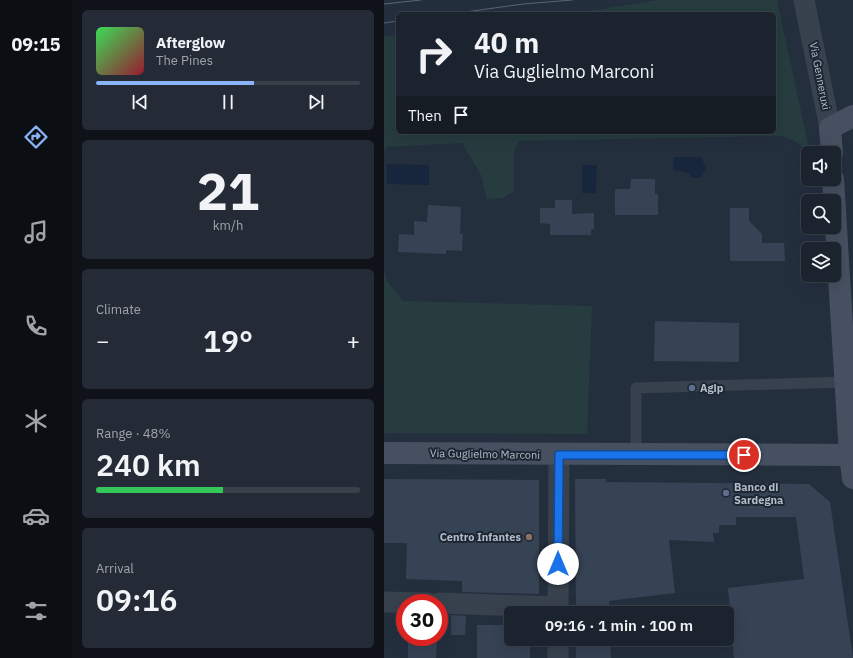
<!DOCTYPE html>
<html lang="en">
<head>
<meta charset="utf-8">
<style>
	:root { --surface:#1b232e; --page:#242b36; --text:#f1f3f6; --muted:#a0a4aa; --line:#39404a; --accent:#8ab4f8 }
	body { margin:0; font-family:"IBM Plex Sans",sans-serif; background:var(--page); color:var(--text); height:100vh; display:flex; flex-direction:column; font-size:15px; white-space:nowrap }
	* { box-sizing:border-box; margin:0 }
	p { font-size:13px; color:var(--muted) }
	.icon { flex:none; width:22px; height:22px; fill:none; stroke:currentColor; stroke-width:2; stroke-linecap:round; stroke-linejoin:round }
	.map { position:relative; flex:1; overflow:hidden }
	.details { display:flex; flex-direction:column; gap:10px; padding:10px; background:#0f1319; width:312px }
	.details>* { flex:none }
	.top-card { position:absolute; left:12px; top:12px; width:380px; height:122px; border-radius:6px; box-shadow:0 4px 16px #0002,0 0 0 1px var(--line); background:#1b232e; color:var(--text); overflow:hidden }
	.buttons { position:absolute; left:417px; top:146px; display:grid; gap:8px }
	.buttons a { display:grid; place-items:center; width:40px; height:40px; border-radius:6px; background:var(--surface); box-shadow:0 4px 16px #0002,0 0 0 1px var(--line); font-size:20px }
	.speed { position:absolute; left:12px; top:594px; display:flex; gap:8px; font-size:20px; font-weight:700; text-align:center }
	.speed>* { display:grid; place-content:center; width:52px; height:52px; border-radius:50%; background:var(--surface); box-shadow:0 4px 16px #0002,0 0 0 1px var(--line); line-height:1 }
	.speed .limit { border:6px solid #d22; background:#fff; color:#111 }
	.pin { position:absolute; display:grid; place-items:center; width:34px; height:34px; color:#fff; margin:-17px; border:2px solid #fff; border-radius:50%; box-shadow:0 1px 4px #0007 }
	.me { position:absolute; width:44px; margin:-22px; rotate:0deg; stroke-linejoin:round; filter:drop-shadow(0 0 3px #0008) }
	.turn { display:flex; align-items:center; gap:14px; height:84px; padding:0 12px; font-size:18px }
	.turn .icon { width:52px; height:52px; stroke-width:2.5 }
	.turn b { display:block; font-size:28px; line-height:34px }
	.then { display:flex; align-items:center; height:38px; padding:0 12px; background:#0003; gap:8px; font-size:15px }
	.big { font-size:30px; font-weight:600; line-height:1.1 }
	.details .widget { flex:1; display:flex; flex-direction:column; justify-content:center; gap:6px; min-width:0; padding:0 14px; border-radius:6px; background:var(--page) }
	.details .dial { align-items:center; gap:0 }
	.dial b { font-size:52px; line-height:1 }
	.song { display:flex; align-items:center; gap:12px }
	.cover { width:48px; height:48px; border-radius:6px; background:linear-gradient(135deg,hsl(130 70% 55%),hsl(350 70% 35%)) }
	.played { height:4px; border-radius:2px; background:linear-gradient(90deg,var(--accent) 60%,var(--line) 60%) }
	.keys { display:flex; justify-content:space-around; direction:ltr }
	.heat { display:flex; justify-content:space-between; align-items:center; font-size:22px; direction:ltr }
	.charge { height:6px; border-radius:3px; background:linear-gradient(90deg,#34c759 48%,var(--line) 0) }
	.trip { position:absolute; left:120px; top:606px; width:230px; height:40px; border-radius:6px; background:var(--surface); box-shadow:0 4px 16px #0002,0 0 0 1px var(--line); font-weight:600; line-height:40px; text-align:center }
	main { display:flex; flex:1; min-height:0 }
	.menu { display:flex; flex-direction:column; width:72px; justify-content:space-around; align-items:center; background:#0b0e12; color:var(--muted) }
	.menu .icon { width:28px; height:28px }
	.menu .active { color:var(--accent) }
	.menu b { font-size:18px; color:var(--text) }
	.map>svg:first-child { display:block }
</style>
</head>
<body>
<main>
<nav class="menu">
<b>09:15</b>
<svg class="icon active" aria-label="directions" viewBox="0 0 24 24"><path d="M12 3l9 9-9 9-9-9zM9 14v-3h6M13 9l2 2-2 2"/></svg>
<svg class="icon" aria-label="music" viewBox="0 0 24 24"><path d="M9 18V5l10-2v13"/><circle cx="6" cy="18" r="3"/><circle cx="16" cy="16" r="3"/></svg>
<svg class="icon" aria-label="phone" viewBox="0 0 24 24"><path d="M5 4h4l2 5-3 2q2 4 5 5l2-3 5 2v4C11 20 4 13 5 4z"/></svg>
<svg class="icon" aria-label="climate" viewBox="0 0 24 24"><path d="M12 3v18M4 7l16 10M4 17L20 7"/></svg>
<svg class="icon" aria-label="car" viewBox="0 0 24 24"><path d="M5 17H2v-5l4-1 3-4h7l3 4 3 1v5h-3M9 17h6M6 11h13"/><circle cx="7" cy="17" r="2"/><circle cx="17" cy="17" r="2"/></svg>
<svg class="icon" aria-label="filters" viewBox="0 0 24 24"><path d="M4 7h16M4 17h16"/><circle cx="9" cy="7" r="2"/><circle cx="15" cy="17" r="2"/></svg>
</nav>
<section class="details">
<div class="widget">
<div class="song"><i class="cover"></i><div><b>Afterglow</b><p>The Pines</p></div></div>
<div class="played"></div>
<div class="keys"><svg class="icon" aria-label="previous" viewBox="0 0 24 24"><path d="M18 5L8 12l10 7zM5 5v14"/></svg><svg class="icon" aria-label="pause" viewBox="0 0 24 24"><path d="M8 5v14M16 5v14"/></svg><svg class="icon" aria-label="next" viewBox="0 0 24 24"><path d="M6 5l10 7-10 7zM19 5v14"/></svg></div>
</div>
<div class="widget dial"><b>21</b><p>km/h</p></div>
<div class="widget"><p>Climate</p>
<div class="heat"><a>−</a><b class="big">19°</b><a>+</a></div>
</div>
<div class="widget"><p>Range · 48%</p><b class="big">240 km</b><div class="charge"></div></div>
<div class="widget"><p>Arrival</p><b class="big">09:16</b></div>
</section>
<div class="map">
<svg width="469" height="658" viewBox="0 0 469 658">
	<rect width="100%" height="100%" fill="#242f3e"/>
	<g fill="#263c3f">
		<polygon points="274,0 393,0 426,153 409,140 397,136 134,141 130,152 130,191 119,198 103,199 97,175 78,143 2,147 0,153 0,36 14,35 14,132 390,132 390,14 186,14"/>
		<polygon points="0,270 3,281 19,301 208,306 203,434 0,433"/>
	</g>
	<g fill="#17263c">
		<polygon points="317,157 322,168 316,178 308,178 306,173 290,170 289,157"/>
		<polygon points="3,164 45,165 45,185 3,184"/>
		<polygon points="198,165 213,165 212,193 198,193"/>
	</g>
	<g fill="#364354">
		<polygon points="247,179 271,179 271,194 274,194 274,215 231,215 231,189 246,189"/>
		<polygon points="171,200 188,200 188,214 210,213 210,229 207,229 207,235 166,235 166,224 156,223 156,208 171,208"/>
		<polygon points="44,205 77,207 76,234 79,234 78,251 62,250 62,254 14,252 15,234 30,235 30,221 43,222"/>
		<polygon points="346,208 365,208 365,221 378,234 378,243 400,243 401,261 346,261"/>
		<polygon points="271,321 355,323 355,362 270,361"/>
		<polygon points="0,479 155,480 155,594 78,592 78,581 22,579 23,543 0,543"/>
		<polygon points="191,479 222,479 222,482 425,484 446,502 469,658 350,658 344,588 420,579 412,517 352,517 352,525 335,525 335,533 329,533 330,542 285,540 291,593 225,601 226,613 192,613"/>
		<polygon points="67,615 82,616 81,635 67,635"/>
		<polygon points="93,625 127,625 127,639 146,639 146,658 93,658"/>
		<polygon points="24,637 53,637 52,658 24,658"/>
		<polygon points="192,639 226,639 227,658 192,658"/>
	</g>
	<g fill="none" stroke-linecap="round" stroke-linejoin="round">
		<polyline stroke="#38414e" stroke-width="11" points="252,455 252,388 461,382"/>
		<g stroke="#38414e" stroke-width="21">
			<polyline points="420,0 446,128"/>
			<polyline points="0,602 44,603"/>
			<polyline points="55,603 174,607"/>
			<polyline points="174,613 175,455"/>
			<polyline points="174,658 174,639"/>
		</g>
		<g stroke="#465061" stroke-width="22">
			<polyline points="448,153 446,128 469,116"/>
			<polyline points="449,179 466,455 469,478"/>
			<polyline points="0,453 469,455"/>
		</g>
		<g stroke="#5a6575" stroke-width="1">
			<polyline points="0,4 37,0"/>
			<polyline points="67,14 139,4 188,0"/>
			<polyline points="0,23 14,21"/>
		</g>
	</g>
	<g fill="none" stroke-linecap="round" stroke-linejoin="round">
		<defs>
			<polyline id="route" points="174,564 175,455 360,455"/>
		</defs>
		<use href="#route" stroke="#114b97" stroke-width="10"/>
		<use href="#route" stroke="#1a73e8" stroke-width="7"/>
	</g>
	<g fill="#5c6f8a" stroke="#1d2633" stroke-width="1.5">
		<circle cx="308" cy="388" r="4"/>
		<circle cx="342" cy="493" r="4"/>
	</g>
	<circle fill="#8d6e63" stroke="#1d2633" stroke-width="1.5" cx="145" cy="537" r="4"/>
	<g text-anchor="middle" stroke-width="4" stroke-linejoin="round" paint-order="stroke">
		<g font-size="11" fill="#b4bcc9" stroke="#1d2633">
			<text transform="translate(436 76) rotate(79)" y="4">Via Genneruxi</text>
			<text transform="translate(101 454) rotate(1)" y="4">Via Guglielmo Marconi</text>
		</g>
		<g font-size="11" font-weight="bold" fill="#b4bcc9" stroke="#1d2633" text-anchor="start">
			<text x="316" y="392">Agip</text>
			<text x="350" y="491">Banco di<tspan x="350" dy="13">Sardegna</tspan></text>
			<text x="137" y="541" text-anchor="end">Centro Infantes</text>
		</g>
	</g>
</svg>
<div class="buttons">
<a><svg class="icon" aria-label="sound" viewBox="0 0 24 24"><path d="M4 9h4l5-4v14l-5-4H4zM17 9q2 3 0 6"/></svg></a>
<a><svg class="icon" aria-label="search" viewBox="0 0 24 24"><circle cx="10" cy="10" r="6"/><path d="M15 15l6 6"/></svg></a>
<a><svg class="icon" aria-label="layers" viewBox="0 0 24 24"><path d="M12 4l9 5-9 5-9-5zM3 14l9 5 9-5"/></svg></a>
</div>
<div class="speed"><div class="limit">30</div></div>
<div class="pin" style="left:360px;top:455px;background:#d93025"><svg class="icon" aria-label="arrive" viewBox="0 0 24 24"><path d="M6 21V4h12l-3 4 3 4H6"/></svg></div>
<svg class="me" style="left:174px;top:564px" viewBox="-20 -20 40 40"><circle r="19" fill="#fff"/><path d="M0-13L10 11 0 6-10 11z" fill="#1a73e8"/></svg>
<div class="trip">09:16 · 1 min · 100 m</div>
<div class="top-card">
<div class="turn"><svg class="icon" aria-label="right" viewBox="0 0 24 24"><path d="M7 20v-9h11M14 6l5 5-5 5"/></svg><div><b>40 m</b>Via Guglielmo Marconi</div></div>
<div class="then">Then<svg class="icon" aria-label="arrive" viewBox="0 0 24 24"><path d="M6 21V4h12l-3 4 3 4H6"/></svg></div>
</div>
</div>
</main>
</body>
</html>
